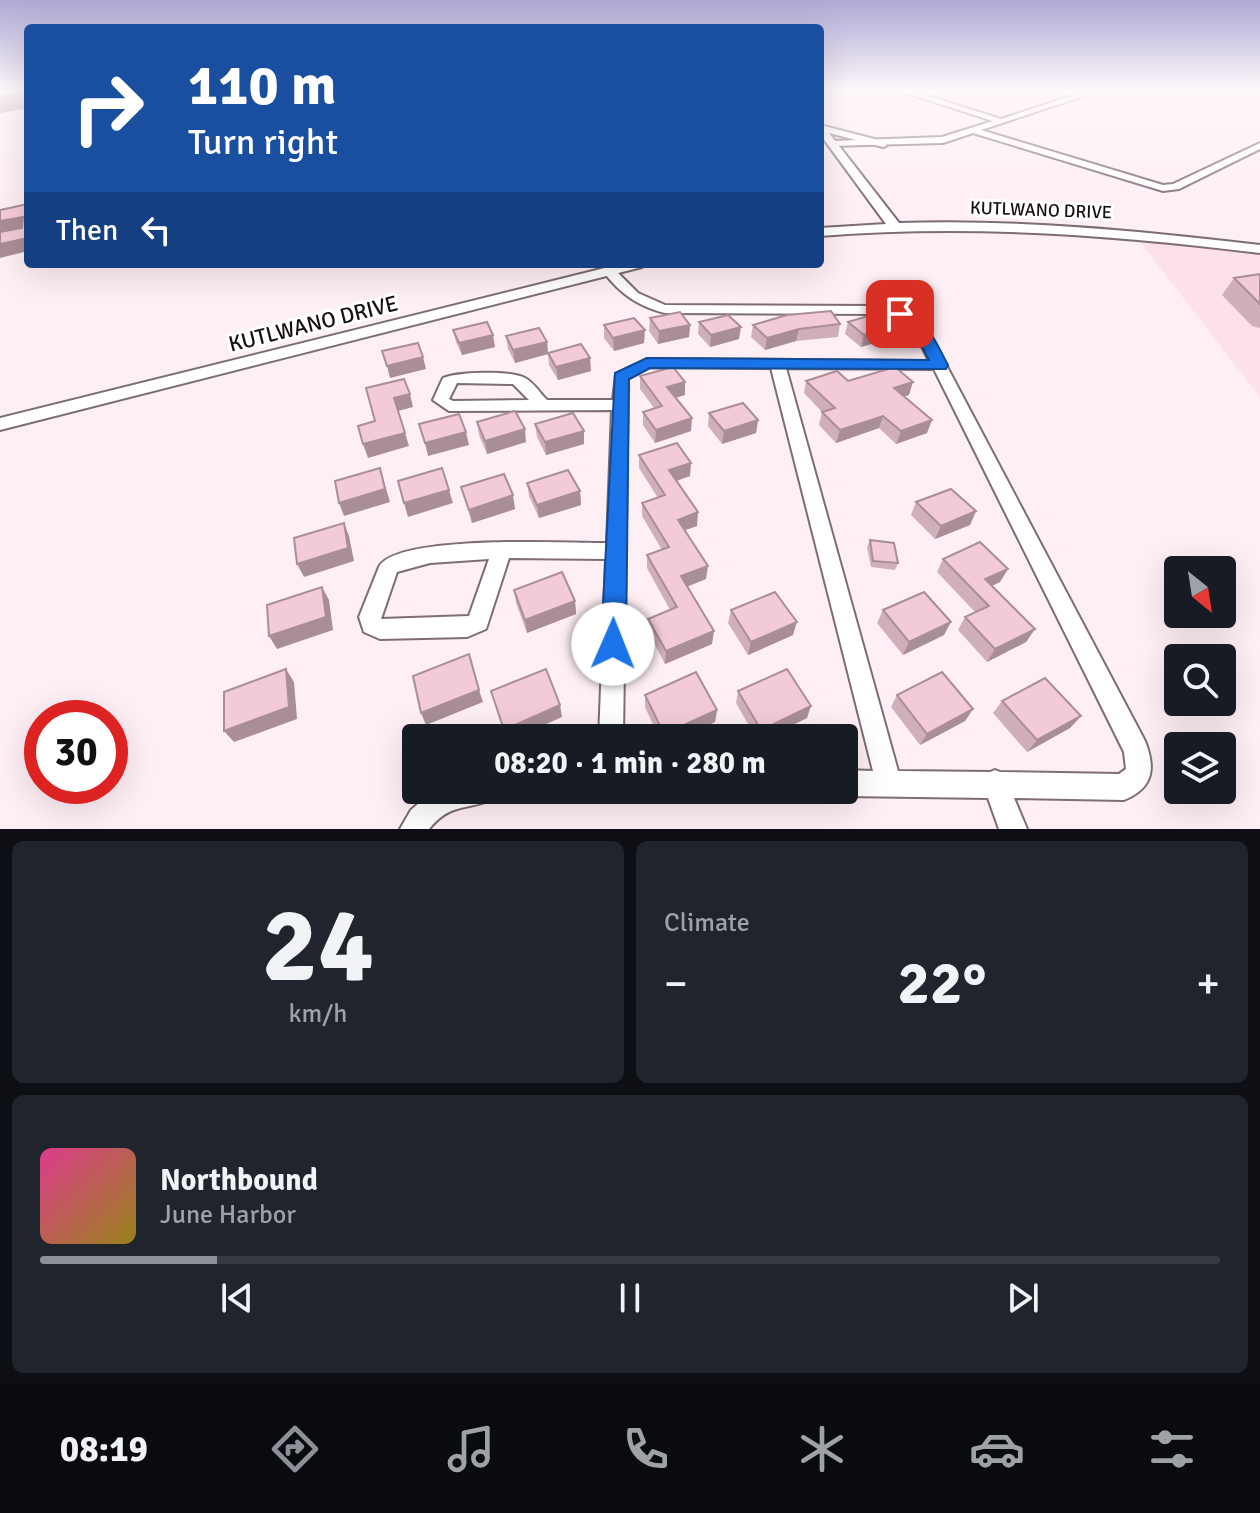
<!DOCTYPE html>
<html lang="en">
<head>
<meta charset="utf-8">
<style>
	:root { --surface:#171b24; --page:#20242c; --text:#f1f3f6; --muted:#9ea1a6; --line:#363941; --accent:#8c9099 }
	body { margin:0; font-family:Signika,sans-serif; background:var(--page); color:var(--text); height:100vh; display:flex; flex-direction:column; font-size:30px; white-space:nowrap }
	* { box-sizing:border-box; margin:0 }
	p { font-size:26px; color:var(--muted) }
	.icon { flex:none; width:44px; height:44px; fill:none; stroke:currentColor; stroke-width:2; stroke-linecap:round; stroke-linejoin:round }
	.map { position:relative; height:829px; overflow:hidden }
	.drawer { display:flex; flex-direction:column; gap:12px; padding:12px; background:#0d0f14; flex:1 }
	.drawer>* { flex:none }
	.banner { position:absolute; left:24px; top:24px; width:800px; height:244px; border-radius:8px; box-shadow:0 8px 32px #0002; background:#1a4fa0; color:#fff; overflow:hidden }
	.needle { width:52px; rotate:150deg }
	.buttons { position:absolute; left:1164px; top:556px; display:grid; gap:16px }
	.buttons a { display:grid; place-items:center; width:72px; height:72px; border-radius:8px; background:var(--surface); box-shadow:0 8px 32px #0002; font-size:40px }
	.speed { position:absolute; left:24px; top:700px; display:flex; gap:16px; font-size:40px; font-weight:700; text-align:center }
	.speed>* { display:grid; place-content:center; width:104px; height:104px; border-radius:50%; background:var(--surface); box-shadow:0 8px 32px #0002; line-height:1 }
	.speed .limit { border:12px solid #d22; background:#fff; color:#111 }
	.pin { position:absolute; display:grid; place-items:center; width:68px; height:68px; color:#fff; margin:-34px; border-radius:16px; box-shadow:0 4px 12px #0006 }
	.me { position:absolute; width:88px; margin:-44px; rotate:1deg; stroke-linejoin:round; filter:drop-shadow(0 0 6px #0008) }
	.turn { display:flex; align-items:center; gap:28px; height:168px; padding:0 32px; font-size:36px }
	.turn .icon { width:104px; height:104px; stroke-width:2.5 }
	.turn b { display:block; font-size:56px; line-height:68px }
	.then { display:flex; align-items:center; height:76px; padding:0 32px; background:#0003; gap:16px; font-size:30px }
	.big { font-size:60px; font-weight:700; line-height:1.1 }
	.drawer .widget { flex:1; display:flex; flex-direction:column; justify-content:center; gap:12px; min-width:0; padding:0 28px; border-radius:12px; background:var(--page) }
	.drawer .dial { align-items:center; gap:0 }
	.dial b { font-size:104px; line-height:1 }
	.song { display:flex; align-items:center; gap:24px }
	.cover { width:96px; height:96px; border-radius:12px; background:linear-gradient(135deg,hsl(330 70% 55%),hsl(50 70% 35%)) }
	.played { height:8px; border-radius:4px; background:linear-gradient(90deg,var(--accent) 15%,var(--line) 15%) }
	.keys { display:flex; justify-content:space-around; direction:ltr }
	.heat { display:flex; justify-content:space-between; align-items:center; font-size:44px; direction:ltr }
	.drawer .tiles { flex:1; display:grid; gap:12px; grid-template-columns:1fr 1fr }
	.widget:last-child { grid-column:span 2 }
	.trip { position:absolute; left:402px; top:724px; width:456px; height:80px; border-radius:8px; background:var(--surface); box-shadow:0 8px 32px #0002; font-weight:700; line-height:80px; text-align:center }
	.dock { display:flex; height:128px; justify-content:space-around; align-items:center; background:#090b0e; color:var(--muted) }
	.dock .icon { width:56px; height:56px }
	.dock .on { color:var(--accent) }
	.dock b { font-size:36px; color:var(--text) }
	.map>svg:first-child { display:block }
</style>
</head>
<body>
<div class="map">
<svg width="1260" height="829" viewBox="0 0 1260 829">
	<rect width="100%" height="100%" fill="#feeff4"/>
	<polygon fill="#fce1e9" points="1134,234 1260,250 1260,397"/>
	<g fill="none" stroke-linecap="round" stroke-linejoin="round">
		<defs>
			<g id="minor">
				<polygon points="897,90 909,90 1001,119 1090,90 1102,90 981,130 1163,185 1173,184 1260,143 1260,149 1179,189 1163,191 973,133 943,143 829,146 828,144 832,141 942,137 993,121"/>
				<path d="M609,267L613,268L638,293L665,305L877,306L905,311L925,325L1145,741C1156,769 1153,788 1124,800L1014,798L1027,829H999L988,798L844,796L835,792L834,790H844V770L873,771L771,368L650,367L628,379L623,738H599L606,559L509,558L486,629L467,637L380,639L364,632L359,617L379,567C395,534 569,543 607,543L612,410L449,411L433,400L443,378C457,372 510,370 525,378C533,382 540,393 547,400H613L616,374L647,359L929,361C915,332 910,320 877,314L665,313C638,306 620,294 603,271ZM786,368L934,369L1124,752L1126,769L1119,774L1000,772L995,770L990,772L898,771ZM457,383L513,384L529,400L453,401L449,399ZM489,559L469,616L381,619L397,572L430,563Z"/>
				<path d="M434,790H497L493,799C466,811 451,802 429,829H400L411,810Z"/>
			</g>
			<g id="tertiary">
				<path d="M820,125L886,142V146L883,147L829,133L899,223C1020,219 1140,231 1260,245V253C1113,235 968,224 820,236V228L886,224L820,134Z"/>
				<polygon points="621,264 644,264 642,267 0,430 0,418"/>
			</g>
		</defs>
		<use href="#minor" stroke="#7e6d73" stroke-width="4"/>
		<use href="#tertiary" stroke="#7e6d73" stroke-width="4"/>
		<use href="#minor" fill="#fff" fill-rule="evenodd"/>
		<use href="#tertiary" fill="#fff" fill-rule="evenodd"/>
	</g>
	<g fill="#d1afba">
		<polygon points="1260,274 1260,328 1252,326 1222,295 1234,278"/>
		<polygon points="650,318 690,325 689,337 658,344 649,331"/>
		<polygon points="699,322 739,339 710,347 698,334"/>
		<polygon points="848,322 891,327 888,339 861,347 845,334"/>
		<polygon points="840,324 838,337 796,341 765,350 751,337 753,325"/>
		<polygon points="604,325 644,343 614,351 604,338"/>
		<polygon points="453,330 495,347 462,355 456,342"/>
		<polygon points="506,336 547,342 548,353 591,371 558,380 549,365 548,354 515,363 508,349"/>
		<polygon points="640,376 685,395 675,398 691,431 655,443 643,425 643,412 654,408 640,389"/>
		<polygon points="806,381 848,381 909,395 904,396 927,433 896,444 879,428 836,443 819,425 822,412 804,393"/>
		<polygon points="709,413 758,420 756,433 722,444 708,426"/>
		<polygon points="477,422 526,442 487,454 479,435"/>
		<polygon points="535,424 584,444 546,455 537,437"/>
		<polygon points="639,455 690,476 677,481 697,526 684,530 706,579 687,587 712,644 665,664 648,631 648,619 670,610 647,568 647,555 662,550 642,516 642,503 658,498 639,468"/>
		<polygon points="527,483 580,491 581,505 539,518 529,496"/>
		<polygon points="461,487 515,509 472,523"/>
		<polygon points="916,502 976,511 970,525 935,539 911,515"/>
		<polygon points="870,540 898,563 895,570 871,567 867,547"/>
		<polygon points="943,559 1008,569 1000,582 992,586 1035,629 1026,642 987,662 958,630 965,617 975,612 937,572"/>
		<polygon points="514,590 575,601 576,614 527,633 516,603"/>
		<polygon points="731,610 793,635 748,655 728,623"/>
		<polygon points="883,610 944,635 903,655 877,623"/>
		<polygon points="738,691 807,718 766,738 756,738 736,703"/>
		<polygon points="645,695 717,710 715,722 680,738 659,738 645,707"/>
		<polygon points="897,695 973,709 965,721 920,745 891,707"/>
		<polygon points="1002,701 1081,716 1070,728 1027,752 993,713"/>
	</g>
	<g fill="#aa8e97">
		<polygon points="28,92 28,108 0,113 0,96"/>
		<polygon points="23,217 28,228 0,234 0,221"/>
		<polygon points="28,238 28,251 0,258 0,244"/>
		<polygon points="690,325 689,337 658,344 659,331"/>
		<polygon points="741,327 739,339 710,347 711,335"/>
		<polygon points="891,327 888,339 861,347 864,335"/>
		<polygon points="799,329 796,341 765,350 767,338"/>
		<polygon points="645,330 644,343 614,351 613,338"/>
		<polygon points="493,335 495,347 462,355 459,343"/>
		<polygon points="547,342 548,354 515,363 513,350"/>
		<polygon points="423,357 426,369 390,378 387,366"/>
		<polygon points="590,358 591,371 558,380 556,367"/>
		<polygon points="685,382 685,395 667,400 667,387"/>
		<polygon points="913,382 909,395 890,401 894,388"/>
		<polygon points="410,394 413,407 398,411 394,398"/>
		<polygon points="883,416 879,428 836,443 840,430"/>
		<polygon points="692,418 691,431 655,443 656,430"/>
		<polygon points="758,420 756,433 722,444 724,431"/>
		<polygon points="932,420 927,433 896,444 901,431"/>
		<polygon points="525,429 526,442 487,454 485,441"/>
		<polygon points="584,431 584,444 546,455 545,442"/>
		<polygon points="466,432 469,445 428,456 425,443"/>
		<polygon points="405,433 409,446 368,458 363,444"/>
		<polygon points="691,463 690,476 669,483 669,470"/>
		<polygon points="380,468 390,502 344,516 339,503"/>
		<polygon points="449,490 453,503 408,517 404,503"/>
		<polygon points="580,491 581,505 539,518 537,505"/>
		<polygon points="513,495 515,509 472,523 469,510"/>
		<polygon points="976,511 970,525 935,539 941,526"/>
		<polygon points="698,512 697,526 677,533 678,520"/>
		<polygon points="344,523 349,536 354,561 304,577 297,564"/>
		<polygon points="708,566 706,579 680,589 681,576"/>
		<polygon points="1008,569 1000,582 978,592 985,579"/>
		<polygon points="322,587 329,600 333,630 277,649 269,636"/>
		<polygon points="575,601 576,614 527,633 525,620"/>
		<polygon points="797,622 793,635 748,655 751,642"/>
		<polygon points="951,622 944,635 903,655 909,642"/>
		<polygon points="1035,629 1026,642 987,662 995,649"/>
		<polygon points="714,631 712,644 665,664 666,651"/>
		<polygon points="286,669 294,682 297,719 234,742 224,731"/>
		<polygon points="479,690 483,702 426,725 421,713"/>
		<polygon points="560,705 562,717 515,738 506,738 504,730"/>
		<polygon points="811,706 807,718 766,738 759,738 761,730"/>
		<polygon points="973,709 965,721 920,745 927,734"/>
		<polygon points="717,710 715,722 680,738 664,738 664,734"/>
		<polygon points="1081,716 1070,728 1027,752 1037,740"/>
	</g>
	<g fill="#f3cbd8" stroke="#aa8e97" stroke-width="2">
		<polygon points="0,90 28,90 28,92 0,96"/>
		<polygon points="28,204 28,238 0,244 0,232 22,228 23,217 0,221 0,210"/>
		<polygon points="1260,274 1260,304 1234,278"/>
		<polygon points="831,311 840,324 799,329 767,338 753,325 787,315"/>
		<polygon points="680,312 690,325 659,331 650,318"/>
		<polygon points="875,314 891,327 864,335 848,322"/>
		<polygon points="728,315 741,327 711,335 699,322"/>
		<polygon points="634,318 645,330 613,338 604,325"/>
		<polygon points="487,322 493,335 459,343 453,330"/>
		<polygon points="539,328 547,342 513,350 506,336"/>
		<polygon points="418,343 423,357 387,366 382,351"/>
		<polygon points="581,344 590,358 556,367 548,353"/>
		<polygon points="673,367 685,382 667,387 692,418 656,430 643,412 662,406 640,376"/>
		<polygon points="895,367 913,382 894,388 932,420 901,431 883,416 840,430 822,412 835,408 806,381 837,371 848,381"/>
		<polygon points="404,379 410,394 394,398 405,433 363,444 358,426 375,421 366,388"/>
		<polygon points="743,403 758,420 724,431 709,413"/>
		<polygon points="515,411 525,429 485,441 477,422"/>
		<polygon points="573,413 584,431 545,442 535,424"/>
		<polygon points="459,414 466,432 425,443 419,424"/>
		<polygon points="677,443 691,463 669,470 698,512 678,520 708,566 681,576 714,631 666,651 648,619 677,607 647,555 669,547 642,503 665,495 639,455"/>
		<polygon points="380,468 385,489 339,503 335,481"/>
		<polygon points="442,468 449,490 404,503 398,481"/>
		<polygon points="568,470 580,491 537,505 527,483"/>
		<polygon points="504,474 513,495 469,510 461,487"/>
		<polygon points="951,489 976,511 941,526 916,502"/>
		<polygon points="344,523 348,548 297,564 294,538"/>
		<polygon points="870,540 894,543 898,563 873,561"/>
		<polygon points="980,542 1008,569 985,579 1035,629 995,649 965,617 989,606 943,559"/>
		<polygon points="562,572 575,601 525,620 514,590"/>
		<polygon points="322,587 326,617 269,636 267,605"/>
		<polygon points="775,592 797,622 751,642 731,610"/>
		<polygon points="924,592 951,622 909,642 883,610"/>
		<polygon points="469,654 479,690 421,713 413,676"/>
		<polygon points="286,669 289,707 224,731 224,692"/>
		<polygon points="546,669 560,705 504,730 491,691"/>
		<polygon points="787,669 811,706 761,730 738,691"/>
		<polygon points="696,672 717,710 664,734 645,695"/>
		<polygon points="942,672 973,709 927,734 897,695"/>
		<polygon points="1045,678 1081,716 1037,740 1002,701"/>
	</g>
	<linearGradient id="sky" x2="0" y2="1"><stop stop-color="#ada8d5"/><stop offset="0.44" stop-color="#fff8fa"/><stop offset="1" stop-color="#fff8fa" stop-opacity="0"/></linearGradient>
	<rect width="1260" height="206" fill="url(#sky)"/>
	<path fill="#1a73e8" stroke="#114b97" stroke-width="2" d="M894,310C922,306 937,345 948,365L946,369L650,368L629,379L626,644L622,652L613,656L605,652L601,644L615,373L647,358L929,360L913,330L894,317Z"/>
	<g text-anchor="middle" stroke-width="6" stroke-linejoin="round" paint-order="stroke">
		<g font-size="18" fill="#171012" stroke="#fff">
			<text transform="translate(1041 210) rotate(2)" y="6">KUTLWANO DRIVE</text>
		</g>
		<g font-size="22" fill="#171012" stroke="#fff">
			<text transform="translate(313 323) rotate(-14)" y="8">KUTLWANO DRIVE</text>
		</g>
	</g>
</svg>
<div class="buttons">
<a><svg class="needle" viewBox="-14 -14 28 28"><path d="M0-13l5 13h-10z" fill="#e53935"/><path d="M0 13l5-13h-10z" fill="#9ea1a6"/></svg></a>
<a><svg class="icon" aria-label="search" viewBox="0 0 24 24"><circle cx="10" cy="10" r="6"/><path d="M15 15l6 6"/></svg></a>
<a><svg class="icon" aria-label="layers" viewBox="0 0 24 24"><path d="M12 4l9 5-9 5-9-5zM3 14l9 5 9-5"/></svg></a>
</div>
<div class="speed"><div class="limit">30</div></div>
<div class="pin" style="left:900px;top:314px;background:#d93025"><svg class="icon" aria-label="arrive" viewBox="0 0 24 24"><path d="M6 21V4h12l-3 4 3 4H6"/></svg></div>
<svg class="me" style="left:613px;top:644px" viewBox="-20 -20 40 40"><circle r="19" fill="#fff"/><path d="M0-13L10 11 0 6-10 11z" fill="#1a73e8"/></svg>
<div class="trip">08:20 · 1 min · 280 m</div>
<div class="banner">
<div class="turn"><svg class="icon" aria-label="right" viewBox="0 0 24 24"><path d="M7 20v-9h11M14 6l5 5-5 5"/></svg><div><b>110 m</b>Turn right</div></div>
<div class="then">Then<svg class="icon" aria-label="left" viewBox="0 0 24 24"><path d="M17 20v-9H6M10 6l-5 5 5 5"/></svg></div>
</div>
</div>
<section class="drawer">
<div class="tiles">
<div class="widget dial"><b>24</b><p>km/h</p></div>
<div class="widget"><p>Climate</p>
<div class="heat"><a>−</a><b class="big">22°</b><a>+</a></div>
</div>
<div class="widget">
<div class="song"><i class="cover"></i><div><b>Northbound</b><p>June Harbor</p></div></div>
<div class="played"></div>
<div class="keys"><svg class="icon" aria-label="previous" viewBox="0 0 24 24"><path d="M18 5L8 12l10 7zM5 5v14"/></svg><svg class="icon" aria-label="pause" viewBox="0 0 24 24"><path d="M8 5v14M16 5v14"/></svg><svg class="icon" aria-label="next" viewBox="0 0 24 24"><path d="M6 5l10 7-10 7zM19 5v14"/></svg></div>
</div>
</div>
</section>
<nav class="dock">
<b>08:19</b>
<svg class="icon on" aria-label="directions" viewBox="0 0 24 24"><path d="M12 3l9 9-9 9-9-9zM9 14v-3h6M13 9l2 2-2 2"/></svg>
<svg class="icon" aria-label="music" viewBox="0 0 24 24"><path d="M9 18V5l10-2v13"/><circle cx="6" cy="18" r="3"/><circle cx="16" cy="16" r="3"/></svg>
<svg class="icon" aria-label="phone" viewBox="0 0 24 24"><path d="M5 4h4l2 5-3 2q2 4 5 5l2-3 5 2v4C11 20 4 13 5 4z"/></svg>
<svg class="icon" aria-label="climate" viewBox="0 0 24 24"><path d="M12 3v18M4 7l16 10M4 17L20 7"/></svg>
<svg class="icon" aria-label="car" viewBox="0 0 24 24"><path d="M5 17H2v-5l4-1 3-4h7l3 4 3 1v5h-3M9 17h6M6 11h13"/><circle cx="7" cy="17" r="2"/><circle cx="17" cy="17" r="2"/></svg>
<svg class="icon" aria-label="filters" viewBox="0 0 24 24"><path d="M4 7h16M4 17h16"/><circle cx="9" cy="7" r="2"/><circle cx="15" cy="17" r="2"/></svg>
</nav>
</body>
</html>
